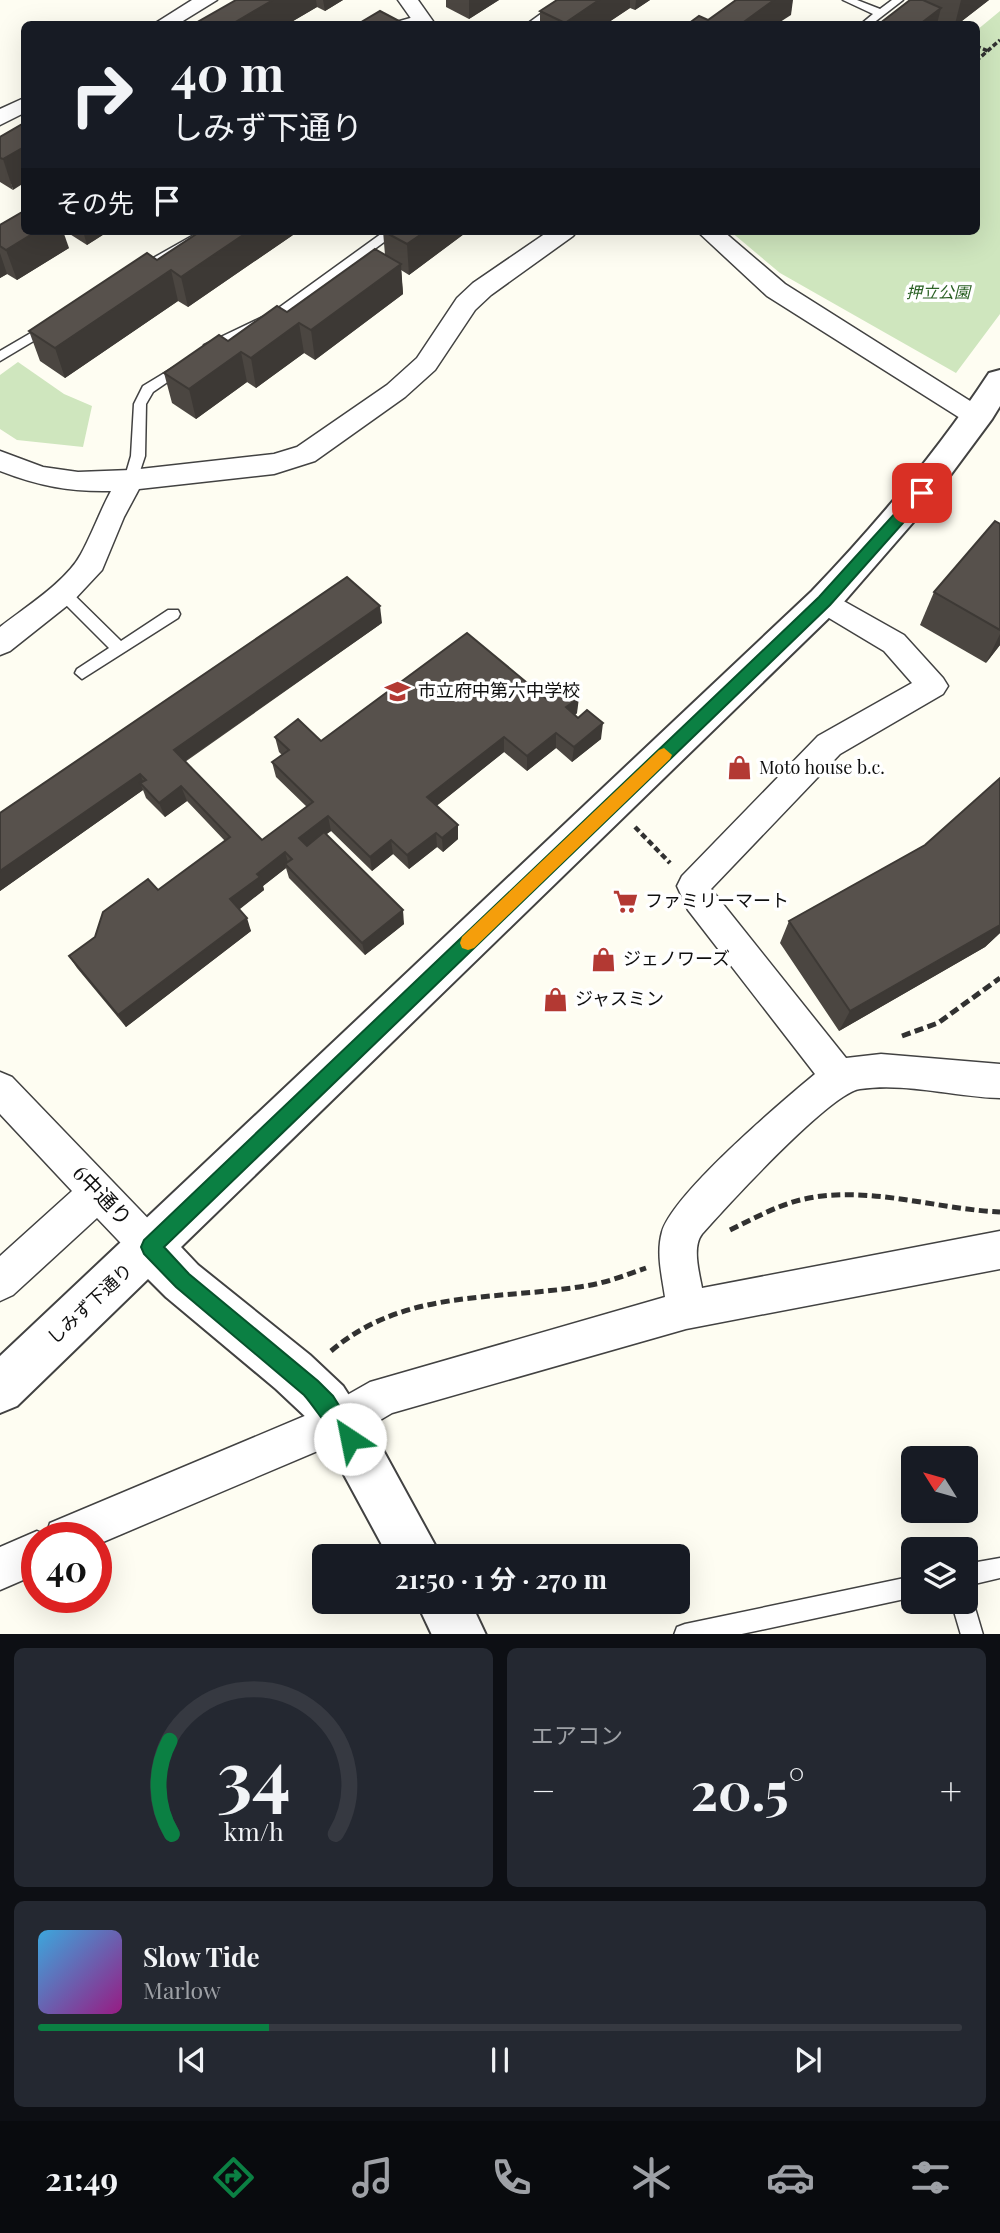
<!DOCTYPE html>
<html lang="ja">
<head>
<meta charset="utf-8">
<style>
	:root { --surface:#171b24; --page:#242831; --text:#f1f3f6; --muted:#9ea1a6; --line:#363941; --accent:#0b8043 }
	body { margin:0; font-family:"Playfair Display","Noto Sans JP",serif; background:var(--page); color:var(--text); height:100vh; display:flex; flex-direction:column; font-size:26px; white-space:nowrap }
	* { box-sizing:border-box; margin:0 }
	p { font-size:23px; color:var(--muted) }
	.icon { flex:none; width:38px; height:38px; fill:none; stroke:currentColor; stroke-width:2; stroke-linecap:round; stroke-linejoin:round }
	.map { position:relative; height:1634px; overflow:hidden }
	.drawer { display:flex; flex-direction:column; gap:14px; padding:14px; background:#0d0f14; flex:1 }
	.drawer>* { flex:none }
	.banner { position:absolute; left:21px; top:21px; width:959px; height:214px; border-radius:10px; box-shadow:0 7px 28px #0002; background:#171b24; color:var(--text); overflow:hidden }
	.needle { width:46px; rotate:307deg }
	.tools { position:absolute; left:901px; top:1446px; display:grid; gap:14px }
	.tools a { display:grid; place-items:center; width:77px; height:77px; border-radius:10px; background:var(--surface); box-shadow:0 7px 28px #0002; font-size:35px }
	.speed { position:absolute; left:21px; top:1522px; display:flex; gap:14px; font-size:35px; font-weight:700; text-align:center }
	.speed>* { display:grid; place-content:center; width:91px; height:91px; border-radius:50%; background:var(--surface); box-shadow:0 7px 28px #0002; line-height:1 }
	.speed .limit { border:10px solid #d22; background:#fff; color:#111 }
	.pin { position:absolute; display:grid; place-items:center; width:60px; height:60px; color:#fff; margin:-30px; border-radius:14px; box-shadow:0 4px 10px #0006 }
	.me { position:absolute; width:77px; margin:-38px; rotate:326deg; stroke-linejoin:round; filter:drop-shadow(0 0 5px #0008) }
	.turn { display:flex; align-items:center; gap:24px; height:147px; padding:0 35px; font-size:32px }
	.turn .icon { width:91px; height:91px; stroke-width:2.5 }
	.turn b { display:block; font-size:49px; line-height:60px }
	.then { display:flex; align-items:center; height:66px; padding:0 35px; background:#0003; gap:14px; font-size:26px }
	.big { font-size:52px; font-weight:700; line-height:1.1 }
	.drawer .widget { flex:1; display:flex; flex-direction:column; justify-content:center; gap:10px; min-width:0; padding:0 24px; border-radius:10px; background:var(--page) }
	.drawer .dial { align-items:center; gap:0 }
	.dial svg { height:182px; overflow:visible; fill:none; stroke:var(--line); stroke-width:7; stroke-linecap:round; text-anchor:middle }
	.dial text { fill:var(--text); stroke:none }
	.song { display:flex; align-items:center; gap:21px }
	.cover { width:84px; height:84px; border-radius:10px; background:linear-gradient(135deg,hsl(200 70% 55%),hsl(310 70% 35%)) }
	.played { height:7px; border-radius:4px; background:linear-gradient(90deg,var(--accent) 25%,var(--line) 25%) }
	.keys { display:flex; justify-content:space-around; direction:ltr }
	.heat { display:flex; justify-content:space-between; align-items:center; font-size:38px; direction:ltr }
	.drawer .tiles { flex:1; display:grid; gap:14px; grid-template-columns:1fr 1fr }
	.widget:last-child { grid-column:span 2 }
	.trip { position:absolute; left:312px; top:1544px; width:378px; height:70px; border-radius:10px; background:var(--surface); box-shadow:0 7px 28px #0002; font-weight:700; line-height:70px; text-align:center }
	.menu { display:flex; height:112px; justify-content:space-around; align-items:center; background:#090b0e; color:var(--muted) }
	.menu .icon { width:49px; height:49px }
	.menu .active { color:var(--accent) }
	.menu b { font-size:32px; color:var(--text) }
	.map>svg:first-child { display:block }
</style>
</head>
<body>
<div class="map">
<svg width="1000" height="1635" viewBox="0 0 1000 1635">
	<rect width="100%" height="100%" fill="#fefdf2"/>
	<g fill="#cfe6be">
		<polygon points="1000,11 1000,314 956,373 780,273 730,231 976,231 977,30"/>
		<polygon points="18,362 64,394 92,406 83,447 17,440 0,429 0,375"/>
	</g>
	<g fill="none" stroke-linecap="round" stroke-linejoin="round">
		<defs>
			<g id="service">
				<polygon points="560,0 572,0 538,24 527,24"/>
				<polygon points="843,0 857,0 880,9 892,0 903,0 872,24 861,24 873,14"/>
				<polygon points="421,15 425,16 425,20 406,24 389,24"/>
				<polygon points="201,231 216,231 142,273 134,273 132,270"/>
				<polygon points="385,231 399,231 281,318 212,351 204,351 204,345 273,312"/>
				<polygon points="48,323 52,324 52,330 0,361 0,351"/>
				<polygon points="181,363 187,367 185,370 153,392 146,404 145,456 136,483 126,483 124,480 131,456 134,404 143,386"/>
				<polygon points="63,588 68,589 121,641 168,610 178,610 180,614 178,618 82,679 75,673 77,669 109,648 58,597 56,593 58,589"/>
				<polygon points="1000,1558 1000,1578 966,1586 966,1564"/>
				<polygon points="914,1576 914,1597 737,1635 674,1635 677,1627 685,1624"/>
				<polygon points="966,1592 973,1601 983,1635 961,1635 951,1601 966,1601"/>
			</g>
			<g id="minor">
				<polygon points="192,0 217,0 178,24 154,24"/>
				<polygon points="398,0 418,0 435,24 415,24"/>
				<polygon points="24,98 24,113 0,125 0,109"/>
				<path d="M549,231H577L573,236L491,295L475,310L435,370L405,397L315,461L274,474L139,489L124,517L102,570L73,601L10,651L0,655V627C24,608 66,582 81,554C92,534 100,511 111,491C71,492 38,486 0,471V451L43,467L78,472L131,470L274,454L297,447L387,385L417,358L457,298L473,283Z"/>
				<polygon points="697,231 723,231 785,284 986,411 990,417 986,423 977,426 968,423 767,296"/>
				<path d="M824,590L904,635L943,678L948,686L943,694L840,754L711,889L846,1058L881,1054L1000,1064V1098C954,1097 906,1082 860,1089C830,1093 727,1206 702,1234C692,1247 699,1272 702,1288L1000,1231V1269L686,1329L392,1413L353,1436L96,1545V1538H37V1574L0,1590V1547L37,1531L46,1535L50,1523L326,1407L370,1382L665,1297C662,1276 656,1253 662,1232C673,1194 780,1103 815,1074L688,910L677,886L682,876L818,736L912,683L884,651L814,609L810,601L814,593Z"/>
				<polygon points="0,1072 12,1077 163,1234 169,1247 163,1260 150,1266 137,1260 97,1218 13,1295 0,1301 0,1256 72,1191 0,1114"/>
			</g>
			<g id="tertiary">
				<path d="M1000,370V406L992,419L929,504L836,611L181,1247L198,1265L310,1355L343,1386L377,1439L441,1556H388L343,1473L309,1420L276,1389L166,1297L148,1279L17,1406L0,1413V1356L812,591C877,523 937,452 989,373Z"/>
				<polygon points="416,1601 470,1601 486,1635 432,1635"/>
			</g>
		</defs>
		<use href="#service" stroke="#424242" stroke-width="3"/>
		<use href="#minor" stroke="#424242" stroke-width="3"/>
		<use href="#tertiary" stroke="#424242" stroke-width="4"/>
		<g stroke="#313131" stroke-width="3.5" stroke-dasharray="5 2.5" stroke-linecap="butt">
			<polyline points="976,46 988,51"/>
			<polyline points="976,61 1000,40"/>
		</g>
		<polyline stroke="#313131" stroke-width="4.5" stroke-dasharray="6 3.5" stroke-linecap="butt" points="635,827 670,863"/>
		<g stroke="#313131" stroke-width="5" stroke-dasharray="9 4.5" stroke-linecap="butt">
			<polyline points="902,1036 938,1023 1000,978"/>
			<path d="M730,1230C753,1219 776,1206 800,1200C865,1184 934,1209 1000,1212"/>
			<path d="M331,1351C405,1288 495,1301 585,1286C606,1283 626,1275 646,1268"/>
		</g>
		<use href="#service" fill="#fff" fill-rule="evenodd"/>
		<use href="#minor" fill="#fff" fill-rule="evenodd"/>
		<use href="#tertiary" fill="#fff" fill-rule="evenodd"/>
	</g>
	<g fill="#4b4641">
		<polygon points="236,0 343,0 325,11 317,7 288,24 194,24"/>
		<polygon points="446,0 499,0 469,19 446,7"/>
		<polygon points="557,0 650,0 635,10 630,8 606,24 540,24 540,11"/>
		<polygon points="910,0 989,0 958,24 946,24 938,21 937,24 879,24"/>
		<polygon points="0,137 13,190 0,182"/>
		<polygon points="0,225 69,248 17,280 7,274 0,278"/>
		<polygon points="65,231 109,231 87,245"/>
		<polygon points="383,231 468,231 409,275 401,270 403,294 315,360 304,353 256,388 247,382 196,419 172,403 164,373 228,341 287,312 385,255"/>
		<polygon points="293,235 188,307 178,301 65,378 40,361 29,331 157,260"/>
		<polygon points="1000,524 1000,645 986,663 920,625 934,592"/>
		<polygon points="382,623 185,762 262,840 307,807 276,777 272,762 282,755 279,752 275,737 321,741 549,701 577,713 575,715 601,739 572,762 556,748 527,771 504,752 436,806 458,825 458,839 443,852 437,847 409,869 393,854 372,871 331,831 326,834 404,924 365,955 289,878 286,868 263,886 264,890 239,909 251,931 126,1027 77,968 69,956 225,841 187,801 165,817 146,798 143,790 0,891 0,813"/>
		<polygon points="1000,778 1000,933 985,947 839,1031 780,943 789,921 925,845"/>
	</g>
	<g fill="#3d3935">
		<polygon points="273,0 316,0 317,7 288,24 232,24"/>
		<polygon points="323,0 343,0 325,11"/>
		<polygon points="469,0 499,0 469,19"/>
		<polygon points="599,0 630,0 630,8 606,24 565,24 565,23"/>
		<polygon points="636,0 650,0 635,10"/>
		<polygon points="774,0 793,0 791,15 777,24 741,24"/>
		<polygon points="961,0 989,0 958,24 955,24"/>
		<polygon points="941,8 937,24 920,24"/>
		<polygon points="24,147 24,183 13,190 3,159"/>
		<polygon points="37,231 63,231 69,248 17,280 6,250"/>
		<polygon points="83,231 109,231 87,245"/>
		<polygon points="249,231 293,231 293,235 188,307 181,277"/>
		<polygon points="426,231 468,231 409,275 407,244"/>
		<polygon points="0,253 7,274 0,278"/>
		<polygon points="401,264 403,294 315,360 311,330"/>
		<polygon points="171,270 178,301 65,378 55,348"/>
		<polygon points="299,323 304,353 256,388 251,358"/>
		<polygon points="241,352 247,382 196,419 189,389"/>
		<polygon points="380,606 382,623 179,765 174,750"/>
		<polygon points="1000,634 1000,645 986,663"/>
		<polygon points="579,698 577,713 565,723 566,707"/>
		<polygon points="603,723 601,739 572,762 574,747"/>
		<polygon points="556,733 556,748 527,771 527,756"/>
		<polygon points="504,737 504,752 429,812 427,797"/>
		<polygon points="140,774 146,788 140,783 143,790 0,891 0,871"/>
		<polygon points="181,786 187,801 165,817 159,803"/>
		<polygon points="328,816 331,831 303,852 299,838"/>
		<polygon points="458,825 458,839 443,852 442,838"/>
		<polygon points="436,833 437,847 409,869 407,855"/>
		<polygon points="391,840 393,854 372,871 370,857"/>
		<polygon points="285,852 289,866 285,864 286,868 263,886 264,890 235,913 230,899 257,874"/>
		<polygon points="403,910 404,924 365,955 362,943"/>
		<polygon points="247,918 251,931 126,1027 118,1015"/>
		<polygon points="1000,925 1000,933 985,947 839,1031 850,1011"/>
	</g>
	<g fill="#57514c" stroke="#3d3935" stroke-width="2">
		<polygon points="236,0 273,0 232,24 194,24"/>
		<polygon points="557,0 599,0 565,23 540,11"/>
		<polygon points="736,0 774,0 741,24 688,24 699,16 708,20"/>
		<polygon points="910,0 923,0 941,8 920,24 879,24"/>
		<polygon points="380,11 401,22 397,24 358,24"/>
		<polygon points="24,123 24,147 3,159 0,158 0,137"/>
		<polygon points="24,211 24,231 37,231 6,250 0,246 0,225"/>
		<polygon points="201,231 249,231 181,277 171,270 55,348 29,331 147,253 157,260"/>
		<polygon points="383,231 426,231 407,244"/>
		<polygon points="375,249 401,264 311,330 299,323 251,358 241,352 189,389 164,373 219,335 228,341 277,306 287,312"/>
		<polygon points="995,521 1000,524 1000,630 934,592"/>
		<polygon points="347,577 380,606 174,750 262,840 313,802 272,762 289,750 275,737 298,719 321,741 467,633 549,701 566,688 579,698 566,707 578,718 587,710 603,723 574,747 556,733 527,756 504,737 427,797 458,825 442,838 436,833 407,855 391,840 370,857 328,816 299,838 307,846 324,832 403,910 362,943 285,864 292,859 285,852 257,874 260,877 230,899 247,918 118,1015 69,956 95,937 103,912 148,879 158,890 230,837 181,786 159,803 140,783 146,780 140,774 0,871 0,813"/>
		<polygon points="1000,778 1000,925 850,1011 789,921 925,845"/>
	</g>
	<path fill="#0b8043" stroke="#07532c" stroke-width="2" d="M922,488L929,493L927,496L830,605L164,1247L189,1274L318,1381L333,1396L360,1439L357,1446L350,1449C337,1444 316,1408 304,1395L176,1287L144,1254L141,1247L144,1240L819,597L917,489Z"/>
	<polygon fill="#f59e0b" points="664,748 672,755 670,759 474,948 468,950 462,948 460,943 462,937 659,750"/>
	<defs>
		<symbol id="school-bare" viewBox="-9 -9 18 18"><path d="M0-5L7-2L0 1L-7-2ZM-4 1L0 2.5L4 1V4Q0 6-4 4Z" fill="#b33933" stroke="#fff" stroke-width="2.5" paint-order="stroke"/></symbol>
		<symbol id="shop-bare" viewBox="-9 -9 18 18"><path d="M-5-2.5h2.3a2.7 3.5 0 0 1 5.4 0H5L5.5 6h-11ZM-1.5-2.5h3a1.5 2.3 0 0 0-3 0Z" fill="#b33933" stroke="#fff" stroke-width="2.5" paint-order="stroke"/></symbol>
		<symbol id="supermarket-bare" viewBox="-9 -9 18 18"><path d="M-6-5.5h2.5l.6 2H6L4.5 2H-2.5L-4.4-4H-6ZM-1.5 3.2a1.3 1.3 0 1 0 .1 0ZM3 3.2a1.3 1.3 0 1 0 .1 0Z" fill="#b33933" stroke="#fff" stroke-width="2.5" paint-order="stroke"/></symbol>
	</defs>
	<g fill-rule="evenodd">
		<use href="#school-bare" x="380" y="674" width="35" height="35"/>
		<use href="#shop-bare" x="722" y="750" width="35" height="35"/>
		<use href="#supermarket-bare" x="608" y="884" width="35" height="35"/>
		<use href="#shop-bare" x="586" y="942" width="35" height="35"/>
		<use href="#shop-bare" x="538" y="982" width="35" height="35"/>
	</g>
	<g text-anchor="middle" stroke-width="7" stroke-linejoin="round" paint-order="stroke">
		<g font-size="16" font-style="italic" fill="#2b6125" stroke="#fff">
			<text x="938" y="298">押立公園</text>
		</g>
		<g font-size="18" fill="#0f0f0f" stroke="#fff" text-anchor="start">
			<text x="418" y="697">市立府中第六中学校</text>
			<text x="759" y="774">Moto house b.c.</text>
			<text x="645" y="907">ファミリーマート</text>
			<text x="623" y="965">ジェノワーズ</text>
			<text x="575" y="1005">ジャスミン</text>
		</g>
		<g font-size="18" fill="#0f0f0f" stroke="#fff">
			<text transform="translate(90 1304) rotate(-43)" y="6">しみず下通り</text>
		</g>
		<g font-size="21" fill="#0f0f0f" stroke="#fff">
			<text transform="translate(102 1196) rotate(46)" y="7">6中通り</text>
		</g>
	</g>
</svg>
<div class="tools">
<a><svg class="needle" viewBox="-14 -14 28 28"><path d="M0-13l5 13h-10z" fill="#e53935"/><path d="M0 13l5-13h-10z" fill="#9ea1a6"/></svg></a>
<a><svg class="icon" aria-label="layers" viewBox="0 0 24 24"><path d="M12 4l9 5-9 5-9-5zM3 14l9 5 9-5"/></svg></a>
</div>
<div class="speed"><div class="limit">40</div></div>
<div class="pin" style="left:922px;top:493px;background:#d93025"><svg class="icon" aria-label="arrive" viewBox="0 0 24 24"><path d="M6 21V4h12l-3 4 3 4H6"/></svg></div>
<svg class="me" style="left:350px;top:1439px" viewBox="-20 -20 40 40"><circle r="19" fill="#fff"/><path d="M0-13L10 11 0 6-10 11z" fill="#0b8043"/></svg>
<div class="trip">21:50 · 1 分 · 270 m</div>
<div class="banner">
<div class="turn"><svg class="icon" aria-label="right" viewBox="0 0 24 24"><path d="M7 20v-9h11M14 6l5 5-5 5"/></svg><div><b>40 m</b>しみず下通り</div></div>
<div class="then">その先<svg class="icon" aria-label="arrive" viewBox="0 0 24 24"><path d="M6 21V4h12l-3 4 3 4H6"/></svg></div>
</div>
</div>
<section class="drawer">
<div class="tiles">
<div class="widget dial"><svg viewBox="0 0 100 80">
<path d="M14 69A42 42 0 1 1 86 69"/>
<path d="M14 69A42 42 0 0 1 13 28" stroke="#0b8043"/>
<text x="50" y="56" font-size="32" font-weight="700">34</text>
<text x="50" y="72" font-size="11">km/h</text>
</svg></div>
<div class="widget"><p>エアコン</p>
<div class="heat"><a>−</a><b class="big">20.5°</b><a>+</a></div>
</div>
<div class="widget">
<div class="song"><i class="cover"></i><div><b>Slow Tide</b><p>Marlow</p></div></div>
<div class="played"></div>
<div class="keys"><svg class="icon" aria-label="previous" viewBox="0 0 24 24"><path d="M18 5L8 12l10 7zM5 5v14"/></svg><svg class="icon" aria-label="pause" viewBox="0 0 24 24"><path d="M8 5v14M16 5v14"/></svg><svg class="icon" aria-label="next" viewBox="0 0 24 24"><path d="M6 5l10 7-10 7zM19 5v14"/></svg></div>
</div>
</div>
</section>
<nav class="menu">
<b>21:49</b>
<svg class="icon active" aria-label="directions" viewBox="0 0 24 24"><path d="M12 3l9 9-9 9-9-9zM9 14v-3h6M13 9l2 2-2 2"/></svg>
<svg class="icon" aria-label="music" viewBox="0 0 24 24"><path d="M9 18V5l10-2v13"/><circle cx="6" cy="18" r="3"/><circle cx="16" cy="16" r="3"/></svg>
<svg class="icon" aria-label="phone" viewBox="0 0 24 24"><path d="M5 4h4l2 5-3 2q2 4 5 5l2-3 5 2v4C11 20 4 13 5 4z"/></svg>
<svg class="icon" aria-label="climate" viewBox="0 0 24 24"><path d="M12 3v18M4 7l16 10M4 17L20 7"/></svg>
<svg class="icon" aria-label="car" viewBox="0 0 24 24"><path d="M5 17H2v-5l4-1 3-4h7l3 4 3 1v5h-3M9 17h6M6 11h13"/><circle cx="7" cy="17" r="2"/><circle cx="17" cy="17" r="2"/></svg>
<svg class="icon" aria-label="filters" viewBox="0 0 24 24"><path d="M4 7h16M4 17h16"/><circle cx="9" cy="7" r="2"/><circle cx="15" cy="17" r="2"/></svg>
</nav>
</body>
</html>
